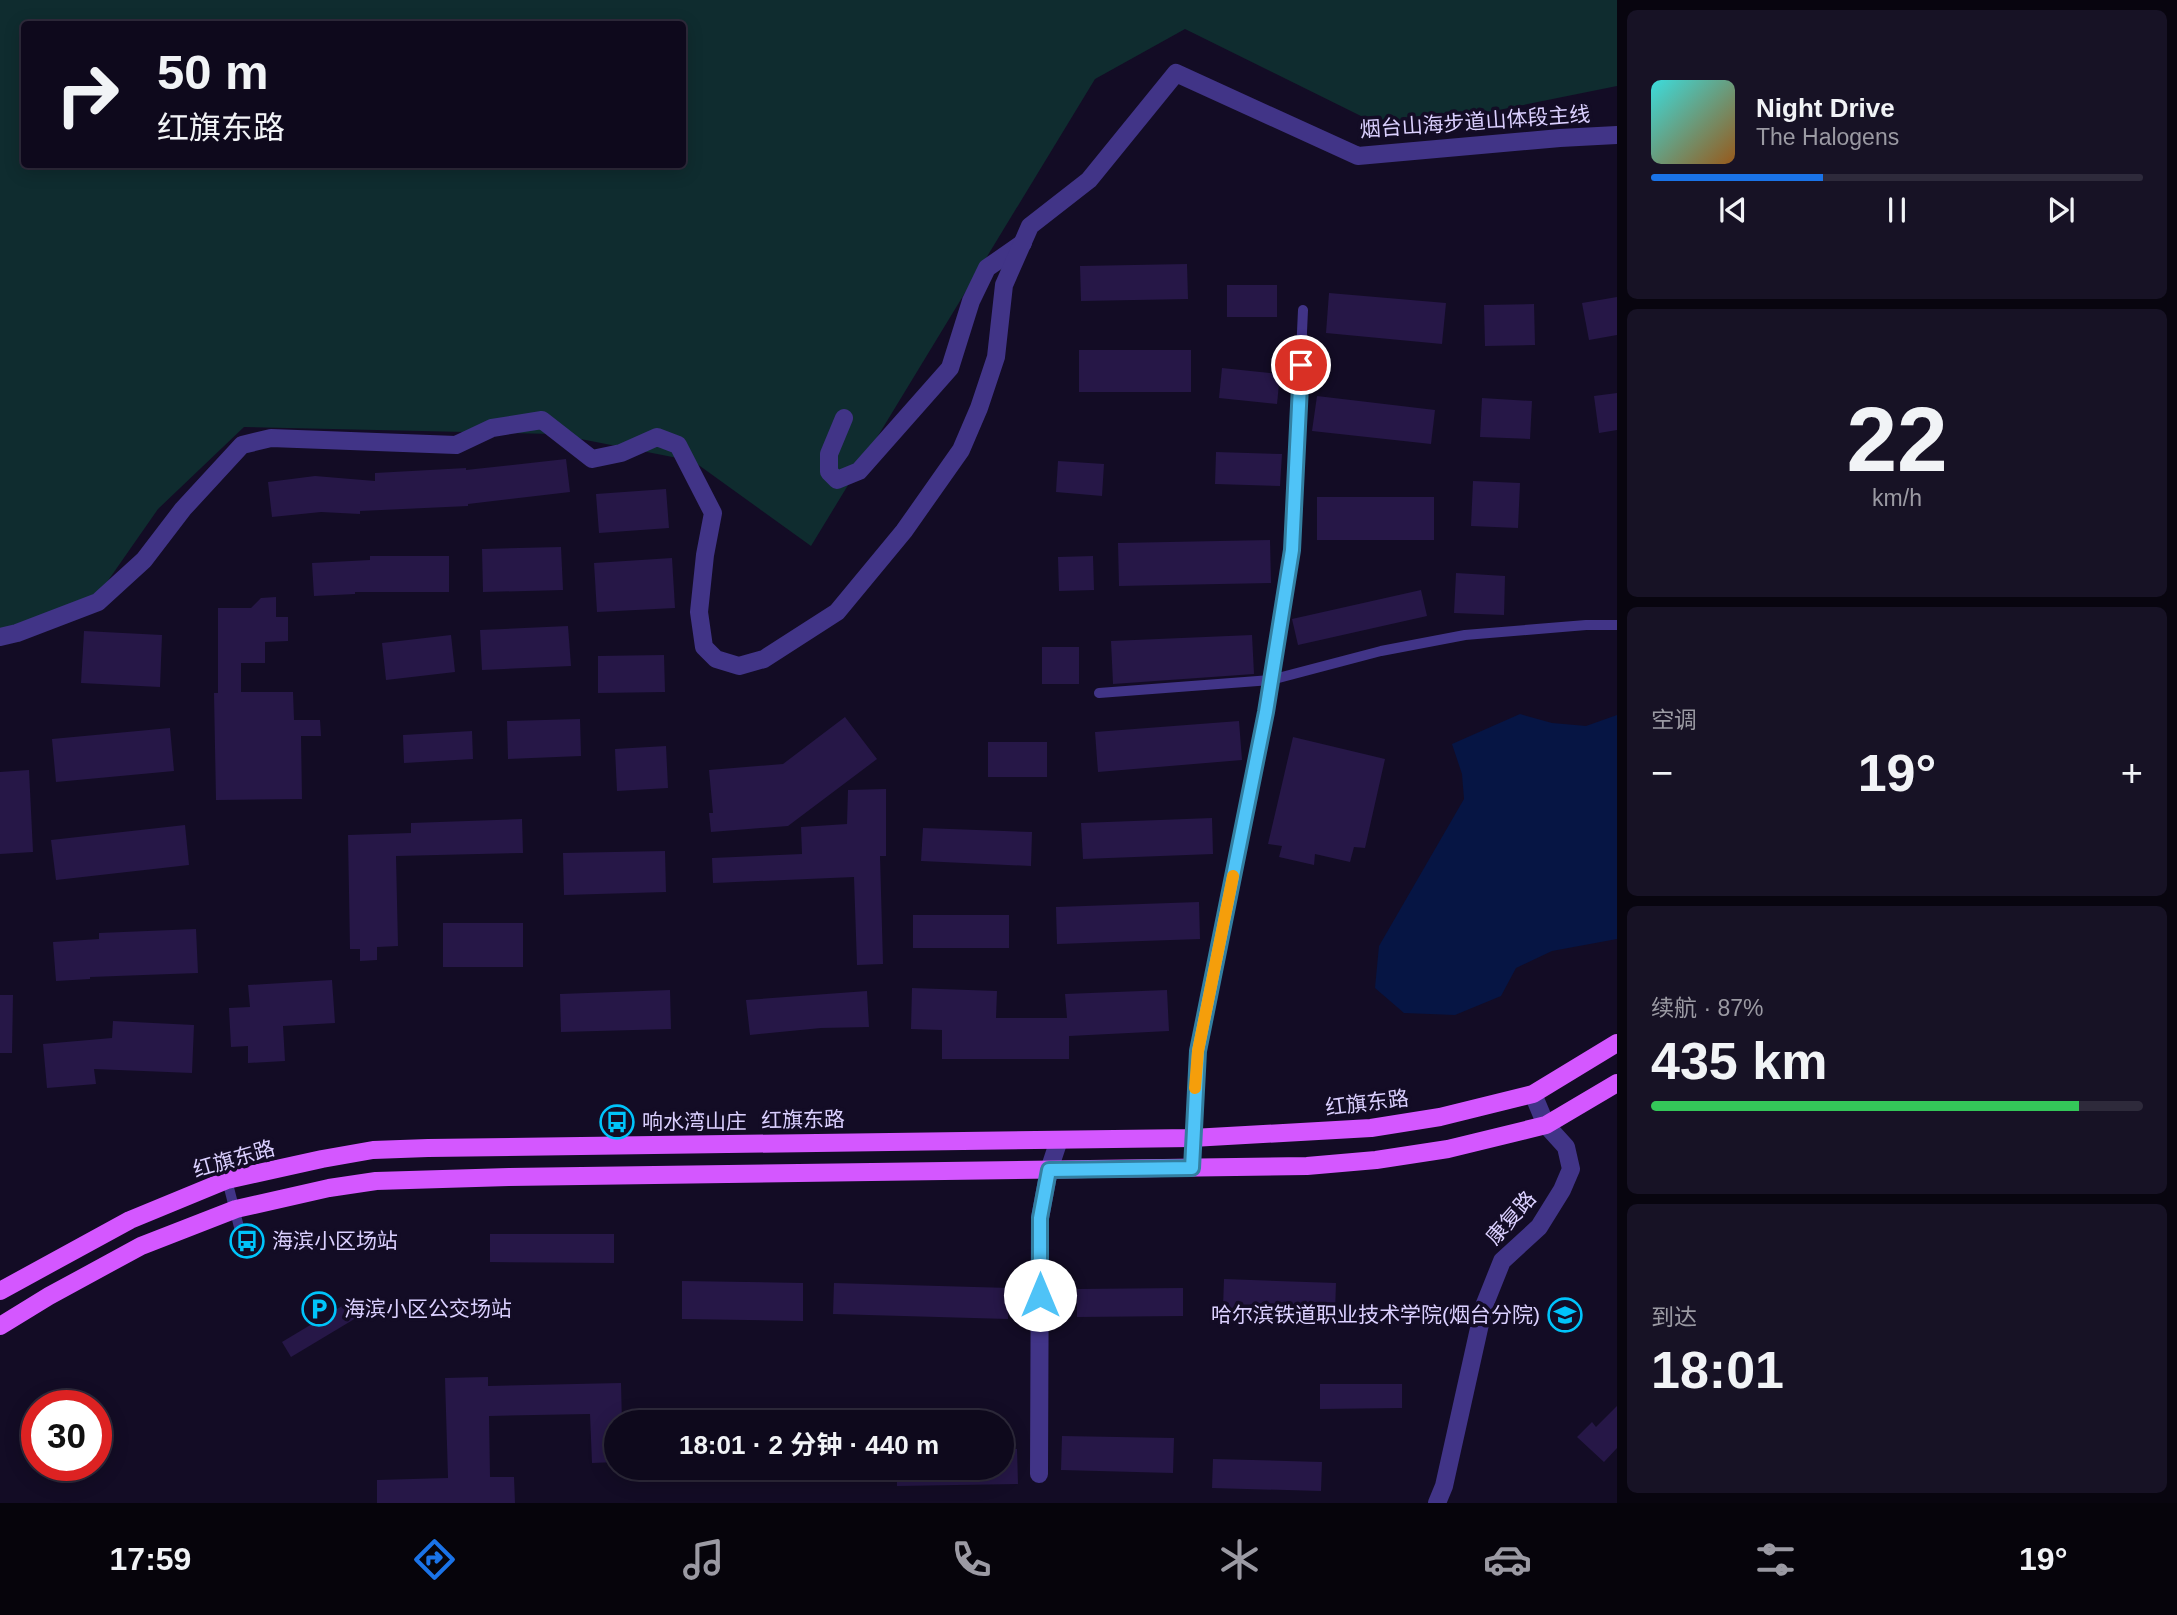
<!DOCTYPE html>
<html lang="zh">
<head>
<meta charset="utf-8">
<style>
	:root { --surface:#0e091c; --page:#171225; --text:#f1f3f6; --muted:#9b9aa3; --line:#2e2a3b; --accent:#1a73e8 }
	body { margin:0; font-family:Helvetica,"Noto Sans SC",sans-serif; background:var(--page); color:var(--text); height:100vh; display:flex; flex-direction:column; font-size:26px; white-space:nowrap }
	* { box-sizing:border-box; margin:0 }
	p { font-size:23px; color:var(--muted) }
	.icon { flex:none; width:38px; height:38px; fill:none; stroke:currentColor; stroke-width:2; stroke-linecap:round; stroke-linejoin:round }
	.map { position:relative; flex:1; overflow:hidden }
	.details { display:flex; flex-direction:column; gap:10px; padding:10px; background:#08050f; width:560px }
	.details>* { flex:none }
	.banner { position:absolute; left:21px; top:21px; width:665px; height:147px; border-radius:7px; box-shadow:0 4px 18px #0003,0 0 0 2px var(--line); background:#0e091c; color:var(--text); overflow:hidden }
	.speed { position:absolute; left:21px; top:1390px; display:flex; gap:14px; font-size:35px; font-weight:700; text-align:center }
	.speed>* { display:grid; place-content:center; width:91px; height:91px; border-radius:50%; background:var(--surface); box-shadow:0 4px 18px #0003,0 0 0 2px var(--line); line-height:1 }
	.speed .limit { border:10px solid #d22; background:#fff; color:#111 }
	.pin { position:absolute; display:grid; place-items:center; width:60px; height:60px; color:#fff; margin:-30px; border:4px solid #fff; border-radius:50%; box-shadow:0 2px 7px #0007 }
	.me { position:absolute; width:77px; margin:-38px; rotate:0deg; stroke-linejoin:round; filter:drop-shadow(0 0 5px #0008) }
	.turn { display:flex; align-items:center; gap:24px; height:147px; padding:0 21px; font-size:32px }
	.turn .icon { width:91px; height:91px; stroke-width:2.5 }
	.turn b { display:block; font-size:49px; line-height:60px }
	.big { font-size:52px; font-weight:700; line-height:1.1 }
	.details .tile { flex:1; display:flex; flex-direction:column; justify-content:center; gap:10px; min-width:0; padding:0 24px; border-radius:10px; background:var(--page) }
	.details .dial { align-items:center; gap:0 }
	.dial b { font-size:91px; line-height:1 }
	.song { display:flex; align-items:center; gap:21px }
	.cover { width:84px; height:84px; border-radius:10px; background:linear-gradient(135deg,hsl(180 70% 55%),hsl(30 70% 35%)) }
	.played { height:7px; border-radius:4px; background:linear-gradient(90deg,var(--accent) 35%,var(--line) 35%) }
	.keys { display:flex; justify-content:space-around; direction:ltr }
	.heat { display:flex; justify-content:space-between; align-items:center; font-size:38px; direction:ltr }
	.charge { height:10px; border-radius:5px; background:linear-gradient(90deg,#34c759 87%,var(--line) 0) }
	.trip { position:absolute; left:604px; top:1410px; width:410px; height:70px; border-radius:35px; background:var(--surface); box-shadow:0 4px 18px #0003,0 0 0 2px var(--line); font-weight:700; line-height:70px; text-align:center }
	.tab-bar { display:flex; height:112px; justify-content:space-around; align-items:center; background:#06040b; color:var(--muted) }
	.tab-bar .icon { width:49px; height:49px }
	.tab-bar .on { color:var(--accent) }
	.tab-bar b { font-size:32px; color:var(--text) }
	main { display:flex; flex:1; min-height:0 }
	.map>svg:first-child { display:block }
</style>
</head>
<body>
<main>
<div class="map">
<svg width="1617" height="1503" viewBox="0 0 1617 1503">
	<rect width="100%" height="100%" fill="#130c25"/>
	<path fill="#0f2c2f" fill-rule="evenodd" d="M0,0H1617V86L1424,125L1363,117L1185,29L1095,79L811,546L693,461L555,434L244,427L158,509L98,595L10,628H0ZM24,24H682V164H24Z"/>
	<polygon fill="#061544" points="1520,714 1552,723 1586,726 1617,715 1617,939 1552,951 1516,968 1501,996 1455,1015 1404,1013 1375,988 1379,946 1464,799 1462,774 1452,744"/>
	<g fill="#261747">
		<polygon points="1187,264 1188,299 1081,301 1080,266"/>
		<rect x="1227" y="285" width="50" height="32"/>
		<polygon points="1329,293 1446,303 1442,344 1326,333"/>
		<polygon points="1617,297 1617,335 1589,340 1582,303"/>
		<polygon points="1534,304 1535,345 1485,346 1484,305"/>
		<rect x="1079" y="350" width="112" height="42"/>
		<polygon points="1222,368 1280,374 1277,404 1219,398"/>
		<polygon points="1617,393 1617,430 1599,433 1594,396"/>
		<polygon points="1317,396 1435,410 1431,444 1312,431"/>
		<polygon points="1482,398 1532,401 1530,439 1480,437"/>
		<polygon points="1216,452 1282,454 1280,486 1215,484"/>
		<polygon points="566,459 570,492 468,504 468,506 360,511 360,514 321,512 272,517 268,482 315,476 375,481 375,473 466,468 466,470"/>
		<polygon points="1058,461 1104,464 1102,496 1056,492"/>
		<polygon points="1473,481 1520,483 1518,528 1471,526"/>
		<polygon points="666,489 669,528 599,533 596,494"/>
		<rect x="1317" y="497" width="117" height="43"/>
		<polygon points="1270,540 1271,583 1119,586 1118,543"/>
		<polygon points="561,547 563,590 483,592 482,549"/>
		<polygon points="370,556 449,556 449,592 355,592 355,594 314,596 312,563 370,560"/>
		<polygon points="1093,556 1094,590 1059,591 1058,557"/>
		<polygon points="672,558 675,608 597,612 594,563"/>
		<polygon points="1456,573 1505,576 1504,615 1454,613"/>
		<polygon points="1421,590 1427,616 1298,645 1292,619"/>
		<polygon points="276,597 276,617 288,617 288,641 265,642 265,663 241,663 241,692 293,692 294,720 320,720 321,736 301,736 302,799 216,800 214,693 218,693 218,608 251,608 261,598"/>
		<polygon points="568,626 571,666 482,670 480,630"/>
		<polygon points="84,631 162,635 160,687 81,683"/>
		<polygon points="451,635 455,672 386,680 382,643"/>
		<polygon points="1252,635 1254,674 1113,684 1111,641"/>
		<rect x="1042" y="647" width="37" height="37"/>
		<polygon points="664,655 665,692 598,693 598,656"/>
		<polygon points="845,717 877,759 788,826 711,832 709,813 713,813 709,770 783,764"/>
		<polygon points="580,719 581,756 508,759 507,721"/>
		<polygon points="1239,721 1242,760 1098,772 1095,732"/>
		<polygon points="170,728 174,771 56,782 52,739"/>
		<polygon points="472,731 473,759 404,763 403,735"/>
		<polygon points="1293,737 1385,759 1365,848 1354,847 1350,862 1315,854 1314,865 1279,857 1282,846 1268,844"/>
		<rect x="988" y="742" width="59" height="35"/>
		<polygon points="666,746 668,788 617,791 615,749"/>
		<polygon points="29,770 33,852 0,854 0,772"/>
		<polygon points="886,789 886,856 880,856 883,964 857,965 854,877 713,883 712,858 802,854 801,827 847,824 848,790"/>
		<polygon points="1212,818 1213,854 1083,859 1081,823"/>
		<polygon points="522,819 523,853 396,856 398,946 377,947 377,960 360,961 360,949 350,949 348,835 411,833 411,823"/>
		<polygon points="185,825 189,865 56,880 51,840"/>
		<polygon points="923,828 1032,832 1031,866 921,861"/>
		<polygon points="665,851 666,892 564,895 563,853"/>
		<polygon points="1199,902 1200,939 1057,944 1056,907"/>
		<rect x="913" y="915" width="96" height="33"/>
		<rect x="443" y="923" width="80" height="44"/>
		<polygon points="196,929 198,973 90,977 90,979 56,981 53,942 99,939 99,933"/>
		<polygon points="332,980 335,1023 283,1026 285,1061 248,1063 248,1046 231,1047 229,1008 250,1007 248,985"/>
		<polygon points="912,988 997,991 996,1018 1067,1018 1065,994 1167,990 1169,1031 1069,1036 1069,1059 942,1059 942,1030 911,1029"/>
		<polygon points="670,990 671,1029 561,1032 560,994"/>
		<polygon points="867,991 869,1027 821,1028 750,1035 746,1000"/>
		<polygon points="0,995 13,995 12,1053 0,1053"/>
		<polygon points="113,1021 194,1025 192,1073 94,1069 96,1084 47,1088 43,1044 112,1038"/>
		<polygon points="490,1234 614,1234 614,1263 490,1262"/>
		<polygon points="1224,1279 1336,1283 1335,1312 1223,1308"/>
		<polygon points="682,1281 803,1283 803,1321 682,1319"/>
		<polygon points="834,1283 1010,1288 1008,1319 833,1314"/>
		<polygon points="1183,1288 1183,1316 1077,1317 1077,1289"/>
		<polygon points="352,1300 361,1315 291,1357 282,1342"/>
		<polygon points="488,1377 488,1386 621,1383 622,1423 616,1423 616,1462 592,1463 590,1414 489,1416 490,1477 514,1477 515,1503 377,1503 377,1480 448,1478 445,1378"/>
		<polygon points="1320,1384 1402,1384 1402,1408 1320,1409"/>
		<polygon points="1617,1406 1617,1448 1604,1462 1577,1437 1592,1422 1596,1427"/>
		<polygon points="1062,1436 1174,1438 1173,1473 1061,1470"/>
		<polygon points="1001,1449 1017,1449 1018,1484 897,1486 897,1468 1001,1468"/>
		<polygon points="1213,1459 1322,1462 1321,1491 1212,1488"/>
	</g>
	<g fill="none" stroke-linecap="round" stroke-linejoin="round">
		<g stroke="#413487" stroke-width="10">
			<polyline points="1099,693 1271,680 1381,651 1465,635 1586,625 1617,625"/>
			<polyline points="1192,1168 1198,1051 1266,712 1292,550 1303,310"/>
			<polyline points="227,1180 240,1231"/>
		</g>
		<g stroke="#413487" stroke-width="18">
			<polyline points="844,418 829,454 829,472 837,480 859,471 950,368 971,301 987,268 1023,243"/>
			<polyline points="0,637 17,633 98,602 144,560 183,509 242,445 271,438 456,445 492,428 542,420 592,459 621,453 657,437 678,445 713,513 705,555 699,612 704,647 716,659 739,666 764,659 837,612 904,531 961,450 979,408 996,357 1004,285 1030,226 1089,180 1176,73 1358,156 1560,138 1617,135"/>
			<polyline points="1039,1474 1040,1218 1049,1170 1059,1140"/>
			<polyline points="1437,1503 1444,1486 1484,1306 1502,1261 1539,1227 1562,1190 1571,1169 1566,1147 1546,1125 1533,1094"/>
		</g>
		<g stroke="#d457ff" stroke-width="18">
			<polyline points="0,1291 130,1220 227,1180 322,1159 373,1150 428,1148 1192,1138 1371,1128 1440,1117 1533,1094 1617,1043"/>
			<polyline points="0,1326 49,1296 141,1246 236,1209 329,1188 376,1181 509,1177 1307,1166 1376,1160 1448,1149 1546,1125 1617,1083"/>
		</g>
	</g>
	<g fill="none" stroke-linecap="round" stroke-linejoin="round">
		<defs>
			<polyline id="route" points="1040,1295 1040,1218 1049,1170 1192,1168 1198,1051 1266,712 1292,550 1301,365"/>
		</defs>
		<use href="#route" stroke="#337fa1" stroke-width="18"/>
		<use href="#route" stroke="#4fc3f7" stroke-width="12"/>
		<polyline stroke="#f59e0b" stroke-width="12" points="1195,1088 1198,1051 1233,876"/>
	</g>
	<defs>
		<symbol id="bus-ring" viewBox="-11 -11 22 22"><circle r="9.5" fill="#130c25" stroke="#00c4fb" stroke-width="1.5"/><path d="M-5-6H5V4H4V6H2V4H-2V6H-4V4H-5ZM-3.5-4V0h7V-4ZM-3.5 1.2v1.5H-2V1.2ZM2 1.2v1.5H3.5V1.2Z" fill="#00c4fb"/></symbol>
		<symbol id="parking-ring" viewBox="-11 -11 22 22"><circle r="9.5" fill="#130c25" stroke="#00c4fb" stroke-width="1.5"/><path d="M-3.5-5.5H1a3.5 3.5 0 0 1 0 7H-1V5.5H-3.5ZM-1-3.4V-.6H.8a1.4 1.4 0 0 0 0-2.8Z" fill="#00c4fb"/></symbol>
		<symbol id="school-ring" viewBox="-11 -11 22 22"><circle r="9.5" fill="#130c25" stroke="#00c4fb" stroke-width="1.5"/><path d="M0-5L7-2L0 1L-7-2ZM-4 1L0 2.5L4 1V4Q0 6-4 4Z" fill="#00c4fb"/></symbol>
	</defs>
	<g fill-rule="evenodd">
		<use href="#bus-ring" x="598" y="1103" width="38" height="38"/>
		<use href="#bus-ring" x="228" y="1222" width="38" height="38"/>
		<use href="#parking-ring" x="300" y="1290" width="38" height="38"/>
		<use href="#school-ring" x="1546" y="1296" width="38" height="38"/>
	</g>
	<g text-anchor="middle" stroke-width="7" stroke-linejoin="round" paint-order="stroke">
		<g font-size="21" fill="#dbd0ff" stroke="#130c25">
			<text transform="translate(1475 122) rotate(-4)" y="7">烟台山海步道山体段主线</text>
			<text transform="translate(1367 1103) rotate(-7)" y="7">红旗东路</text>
			<text transform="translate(803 1120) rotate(-1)" y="7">红旗东路</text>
			<text transform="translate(234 1159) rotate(-16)" y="7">红旗东路</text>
			<text transform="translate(1511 1218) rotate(-49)" y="7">康复路</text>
		</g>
		<g font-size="21" fill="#dbd0ff" stroke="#130c25" text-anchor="start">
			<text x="642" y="1129">响水湾山庄</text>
			<text x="272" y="1248">海滨小区场站</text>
			<text x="344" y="1316">海滨小区公交场站</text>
			<text x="1540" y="1322" text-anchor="end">哈尔滨铁道职业技术学院(烟台分院)</text>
		</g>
	</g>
</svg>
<div class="speed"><div class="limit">30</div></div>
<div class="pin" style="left:1301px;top:365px;background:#d93025"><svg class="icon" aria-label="arrive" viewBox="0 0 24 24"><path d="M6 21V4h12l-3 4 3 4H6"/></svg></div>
<svg class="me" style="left:1040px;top:1295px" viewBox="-20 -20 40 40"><circle r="19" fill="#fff"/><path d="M0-13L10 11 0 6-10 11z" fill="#4fc3f7"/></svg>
<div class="trip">18:01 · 2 分钟 · 440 m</div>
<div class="banner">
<div class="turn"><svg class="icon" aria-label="right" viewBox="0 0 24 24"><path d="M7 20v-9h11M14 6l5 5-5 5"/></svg><div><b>50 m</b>红旗东路</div></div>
</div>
</div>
<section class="details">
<div class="tile">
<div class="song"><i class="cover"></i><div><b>Night Drive</b><p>The Halogens</p></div></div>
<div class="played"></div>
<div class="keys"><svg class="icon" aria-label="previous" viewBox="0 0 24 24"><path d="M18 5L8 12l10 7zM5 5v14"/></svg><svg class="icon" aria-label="pause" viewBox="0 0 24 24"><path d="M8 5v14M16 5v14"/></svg><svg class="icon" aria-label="next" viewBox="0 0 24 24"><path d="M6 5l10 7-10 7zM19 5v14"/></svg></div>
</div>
<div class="tile dial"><b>22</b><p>km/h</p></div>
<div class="tile"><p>空调</p>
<div class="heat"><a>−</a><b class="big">19°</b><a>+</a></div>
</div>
<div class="tile"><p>续航 · 87%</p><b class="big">435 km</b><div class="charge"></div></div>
<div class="tile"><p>到达</p><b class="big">18:01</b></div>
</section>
</main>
<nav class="tab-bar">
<b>17:59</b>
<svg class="icon on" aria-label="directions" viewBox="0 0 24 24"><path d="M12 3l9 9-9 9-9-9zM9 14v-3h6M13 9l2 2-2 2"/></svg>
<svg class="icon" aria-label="music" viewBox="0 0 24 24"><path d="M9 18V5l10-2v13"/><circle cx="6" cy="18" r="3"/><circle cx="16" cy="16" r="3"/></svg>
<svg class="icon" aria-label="phone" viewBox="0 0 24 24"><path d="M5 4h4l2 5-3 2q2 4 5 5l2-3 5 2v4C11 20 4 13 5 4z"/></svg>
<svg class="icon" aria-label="climate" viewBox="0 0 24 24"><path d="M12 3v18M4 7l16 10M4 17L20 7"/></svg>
<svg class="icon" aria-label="car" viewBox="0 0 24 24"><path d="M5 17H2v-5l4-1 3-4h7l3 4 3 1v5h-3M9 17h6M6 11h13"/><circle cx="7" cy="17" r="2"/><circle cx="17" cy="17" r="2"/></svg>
<svg class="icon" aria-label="filters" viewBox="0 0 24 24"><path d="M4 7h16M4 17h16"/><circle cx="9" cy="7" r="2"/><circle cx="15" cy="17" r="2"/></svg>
<b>19°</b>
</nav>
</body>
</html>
